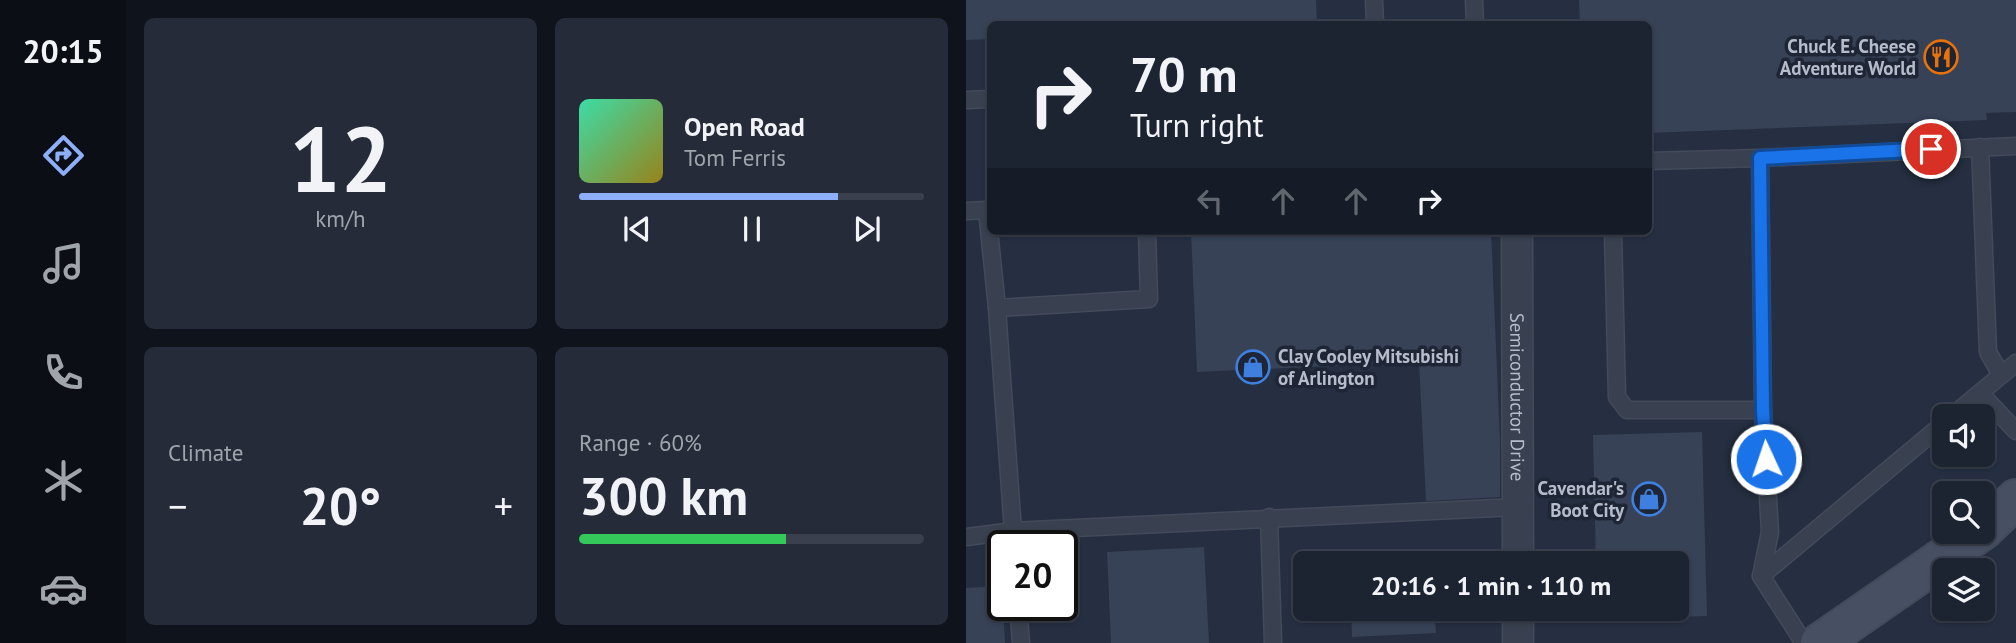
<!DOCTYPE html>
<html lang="en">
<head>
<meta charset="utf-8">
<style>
	:root { --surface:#1c2331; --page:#252b39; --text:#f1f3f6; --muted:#a0a4ab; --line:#3a404d; --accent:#8daef9 }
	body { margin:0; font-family:"PT Sans",sans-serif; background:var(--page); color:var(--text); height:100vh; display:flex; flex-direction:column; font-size:26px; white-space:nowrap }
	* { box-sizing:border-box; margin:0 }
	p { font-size:23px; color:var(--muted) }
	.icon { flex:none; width:38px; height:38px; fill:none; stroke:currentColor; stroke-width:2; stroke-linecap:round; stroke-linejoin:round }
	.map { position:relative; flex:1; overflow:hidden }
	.panel { display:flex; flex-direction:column; gap:18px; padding:18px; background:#0f131b; width:840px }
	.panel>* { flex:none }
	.banner { position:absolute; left:21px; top:21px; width:665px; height:214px; border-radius:10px; box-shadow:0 2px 5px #0004,0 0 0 2px var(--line); background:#1c2331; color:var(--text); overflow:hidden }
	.buttons { position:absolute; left:966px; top:404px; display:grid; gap:14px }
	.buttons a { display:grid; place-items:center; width:63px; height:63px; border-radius:10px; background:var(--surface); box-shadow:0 2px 5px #0004,0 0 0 2px var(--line); font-size:35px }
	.speed { position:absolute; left:21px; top:530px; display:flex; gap:14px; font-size:35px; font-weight:700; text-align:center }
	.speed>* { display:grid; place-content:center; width:91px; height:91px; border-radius:50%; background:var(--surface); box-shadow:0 2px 5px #0004,0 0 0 2px var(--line); line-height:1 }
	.speed .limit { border:4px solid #111; border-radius:10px; background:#fff; color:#111 }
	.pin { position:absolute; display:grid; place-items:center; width:60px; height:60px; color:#fff; margin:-30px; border:4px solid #fff; border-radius:50%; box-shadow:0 2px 7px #0007 }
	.me { position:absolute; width:77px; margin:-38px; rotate:357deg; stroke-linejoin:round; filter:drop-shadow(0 0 5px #0008) }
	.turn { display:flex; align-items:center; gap:24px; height:147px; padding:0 28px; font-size:32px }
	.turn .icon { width:91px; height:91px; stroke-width:2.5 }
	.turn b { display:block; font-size:49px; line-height:60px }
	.lanes { display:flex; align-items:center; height:66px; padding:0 28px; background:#0003; justify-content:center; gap:35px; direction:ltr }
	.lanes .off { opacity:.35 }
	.big { font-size:52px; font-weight:700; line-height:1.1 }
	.panel .card { flex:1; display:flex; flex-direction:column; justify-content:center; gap:10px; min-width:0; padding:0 24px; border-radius:10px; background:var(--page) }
	.panel .dial { align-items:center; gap:0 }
	.dial b { font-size:91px; line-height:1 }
	.song { display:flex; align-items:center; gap:21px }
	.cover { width:84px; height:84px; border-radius:10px; background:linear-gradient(135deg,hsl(160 70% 55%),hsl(50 70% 35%)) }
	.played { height:7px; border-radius:4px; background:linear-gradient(90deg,var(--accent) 75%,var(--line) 75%) }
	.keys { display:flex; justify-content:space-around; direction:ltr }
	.heat { display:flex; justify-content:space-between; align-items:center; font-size:38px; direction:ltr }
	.charge { height:10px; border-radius:5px; background:linear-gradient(90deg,#34c759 60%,var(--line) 0) }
	.panel .tiles { flex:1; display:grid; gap:18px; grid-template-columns:repeat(2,1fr) }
	.trip { position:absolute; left:327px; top:551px; width:396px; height:70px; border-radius:10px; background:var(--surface); box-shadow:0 2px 5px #0004,0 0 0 2px var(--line); font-weight:700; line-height:70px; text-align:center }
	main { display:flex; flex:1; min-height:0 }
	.tab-bar { display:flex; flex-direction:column; width:126px; justify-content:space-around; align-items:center; background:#0b0e14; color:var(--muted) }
	.tab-bar .icon { width:49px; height:49px }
	.tab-bar .current { color:var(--accent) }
	.tab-bar b { font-size:32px; color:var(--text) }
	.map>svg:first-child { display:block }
</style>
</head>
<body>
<main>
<nav class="tab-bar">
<b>20:15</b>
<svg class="icon current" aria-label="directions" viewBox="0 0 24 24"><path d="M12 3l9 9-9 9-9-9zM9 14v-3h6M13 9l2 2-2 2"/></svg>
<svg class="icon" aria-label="music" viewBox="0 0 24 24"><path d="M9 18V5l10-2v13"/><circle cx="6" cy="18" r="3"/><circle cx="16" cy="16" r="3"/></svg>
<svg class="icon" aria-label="phone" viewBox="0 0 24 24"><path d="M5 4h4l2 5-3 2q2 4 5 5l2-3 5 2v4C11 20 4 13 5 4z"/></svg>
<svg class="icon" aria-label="climate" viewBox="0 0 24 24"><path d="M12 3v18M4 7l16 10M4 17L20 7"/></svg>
<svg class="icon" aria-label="car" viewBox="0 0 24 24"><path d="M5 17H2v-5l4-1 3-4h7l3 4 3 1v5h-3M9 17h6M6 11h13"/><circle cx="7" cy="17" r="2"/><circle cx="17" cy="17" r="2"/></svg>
</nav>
<section class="panel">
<div class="tiles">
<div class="card dial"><b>12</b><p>km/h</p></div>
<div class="card">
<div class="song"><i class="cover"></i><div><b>Open Road</b><p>Tom Ferris</p></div></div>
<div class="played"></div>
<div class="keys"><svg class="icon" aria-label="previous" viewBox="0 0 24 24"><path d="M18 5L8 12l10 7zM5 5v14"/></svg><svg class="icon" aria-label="pause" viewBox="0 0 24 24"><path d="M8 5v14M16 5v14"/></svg><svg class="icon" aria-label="next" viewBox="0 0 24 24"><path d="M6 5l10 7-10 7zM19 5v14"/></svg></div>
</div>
<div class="card"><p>Climate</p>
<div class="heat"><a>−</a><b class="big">20°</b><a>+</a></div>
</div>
<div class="card"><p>Range · 60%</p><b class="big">300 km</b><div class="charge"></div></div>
</div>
</section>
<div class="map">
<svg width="1050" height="643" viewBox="0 0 1050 643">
	<rect width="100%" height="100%" fill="#252f41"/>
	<g fill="#374257">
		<polygon points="0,0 350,0 351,24 24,24 24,39 0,40"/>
		<polygon points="613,0 1050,0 1050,112 1020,113 1021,120 682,133 682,24 614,24"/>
		<polygon points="225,231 525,231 534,439 534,497 460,501 453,362 231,372"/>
		<polygon points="736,432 741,616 710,617 710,564 630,564 627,435"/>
		<polygon points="238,547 243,643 145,643 141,552"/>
		<polygon points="36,586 39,643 0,643 0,588"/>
		<polygon points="385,609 468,609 470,633 386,637"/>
	</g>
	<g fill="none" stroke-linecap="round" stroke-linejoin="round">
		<defs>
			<g id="lane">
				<polyline points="408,0 409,24"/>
				<polyline points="508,0 509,24"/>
				<polyline points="0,100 24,99"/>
				<polyline points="1014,147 1022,352 1035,375"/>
				<polyline points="682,161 794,158"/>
				<polyline points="0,211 21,210 31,308 47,531 0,537"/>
				<polyline points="647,231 651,397 661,410 797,410"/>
				<polyline points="31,308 183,299 181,231"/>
				<polyline points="1014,393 1050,431"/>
				<polyline points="986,416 1050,363"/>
				<polyline points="303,517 307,643"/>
				<polyline points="48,546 47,531 551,507"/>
				<polyline points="795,576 978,423"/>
				<polyline points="52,606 55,643"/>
				<polyline points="838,643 795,576 804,532 797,410 794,158 1050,146"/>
			</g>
			<g id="street">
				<path id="s1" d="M551,231L552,564"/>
				<polyline points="552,609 552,643"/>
			</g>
			<g id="secondary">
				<polyline points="1017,530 1050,499"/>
				<polyline points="854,643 1014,532"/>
			</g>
		</defs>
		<use href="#lane" stroke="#434a59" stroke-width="19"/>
		<use href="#street" stroke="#434a59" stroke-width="33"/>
		<use href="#secondary" stroke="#434a59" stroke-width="42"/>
		<use href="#lane" stroke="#394150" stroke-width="16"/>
		<use href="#street" stroke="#394150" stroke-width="30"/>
		<use href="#secondary" stroke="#475063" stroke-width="38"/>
	</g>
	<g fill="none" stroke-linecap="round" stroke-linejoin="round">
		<defs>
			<polyline id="route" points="800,459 797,410 794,158 965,149"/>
		</defs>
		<use href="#route" stroke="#114b97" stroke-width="18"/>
		<use href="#route" stroke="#1a73e8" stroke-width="12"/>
	</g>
	<defs>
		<symbol id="restaurant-ring" viewBox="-11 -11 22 22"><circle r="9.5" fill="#1e2636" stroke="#e8710a" stroke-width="1.5"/><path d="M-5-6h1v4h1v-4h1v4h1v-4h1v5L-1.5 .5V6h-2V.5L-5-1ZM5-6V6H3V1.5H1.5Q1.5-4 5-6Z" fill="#e8710a"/></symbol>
		<symbol id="shop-ring" viewBox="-11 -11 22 22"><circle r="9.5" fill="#1e2636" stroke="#3f7fe0" stroke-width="1.5"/><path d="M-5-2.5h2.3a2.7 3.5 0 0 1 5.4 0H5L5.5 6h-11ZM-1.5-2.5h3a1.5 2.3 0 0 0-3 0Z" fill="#3f7fe0"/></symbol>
	</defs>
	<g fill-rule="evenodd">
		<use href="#restaurant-ring" x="956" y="38" width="38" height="38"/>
		<use href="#shop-ring" x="268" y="348" width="38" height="38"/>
		<use href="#shop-ring" x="664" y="480" width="38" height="38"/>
	</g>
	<g text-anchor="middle" stroke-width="7" stroke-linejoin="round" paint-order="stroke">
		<g font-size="19" font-weight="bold" fill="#b6bccb" stroke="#1e2636" text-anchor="end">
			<text x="950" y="53">Chuck E. Cheese<tspan x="950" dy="22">Adventure World</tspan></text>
			<text x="312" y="363" text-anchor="start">Clay Cooley Mitsubishi<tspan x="312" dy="22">of Arlington</tspan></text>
			<text x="658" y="495">Cavendar's<tspan x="658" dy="22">Boot City</tspan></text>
		</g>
		<g font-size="19" fill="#b6bccb" stroke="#1e2636">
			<text dy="7" stroke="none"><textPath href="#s1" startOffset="166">Semiconductor Drive</textPath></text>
		</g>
	</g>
</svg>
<div class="buttons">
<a><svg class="icon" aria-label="sound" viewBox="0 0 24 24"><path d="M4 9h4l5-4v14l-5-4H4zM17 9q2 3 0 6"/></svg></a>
<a><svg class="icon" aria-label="search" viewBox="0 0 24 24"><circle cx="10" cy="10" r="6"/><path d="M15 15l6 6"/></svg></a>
<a><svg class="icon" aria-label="layers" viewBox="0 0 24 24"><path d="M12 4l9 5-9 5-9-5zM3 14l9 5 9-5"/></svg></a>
</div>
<div class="speed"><div class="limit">20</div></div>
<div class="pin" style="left:965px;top:149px;background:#d93025"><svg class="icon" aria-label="arrive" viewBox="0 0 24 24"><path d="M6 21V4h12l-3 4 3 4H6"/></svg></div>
<svg class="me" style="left:800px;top:459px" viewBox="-20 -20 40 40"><circle r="17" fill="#1a73e8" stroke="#fff" stroke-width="3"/><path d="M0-11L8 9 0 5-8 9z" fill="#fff"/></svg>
<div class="trip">20:16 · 1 min · 110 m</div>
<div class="banner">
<div class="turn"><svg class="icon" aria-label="right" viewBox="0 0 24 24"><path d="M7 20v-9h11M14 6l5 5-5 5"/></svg><div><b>70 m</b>Turn right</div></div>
<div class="lanes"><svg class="icon off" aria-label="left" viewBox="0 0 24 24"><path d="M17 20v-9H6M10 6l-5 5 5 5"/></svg><svg class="icon off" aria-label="ahead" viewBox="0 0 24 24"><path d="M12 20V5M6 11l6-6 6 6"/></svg><svg class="icon off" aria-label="ahead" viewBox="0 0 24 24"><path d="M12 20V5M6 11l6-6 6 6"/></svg><svg class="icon" aria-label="right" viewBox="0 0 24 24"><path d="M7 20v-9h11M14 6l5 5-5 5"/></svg></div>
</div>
</div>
</main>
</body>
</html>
